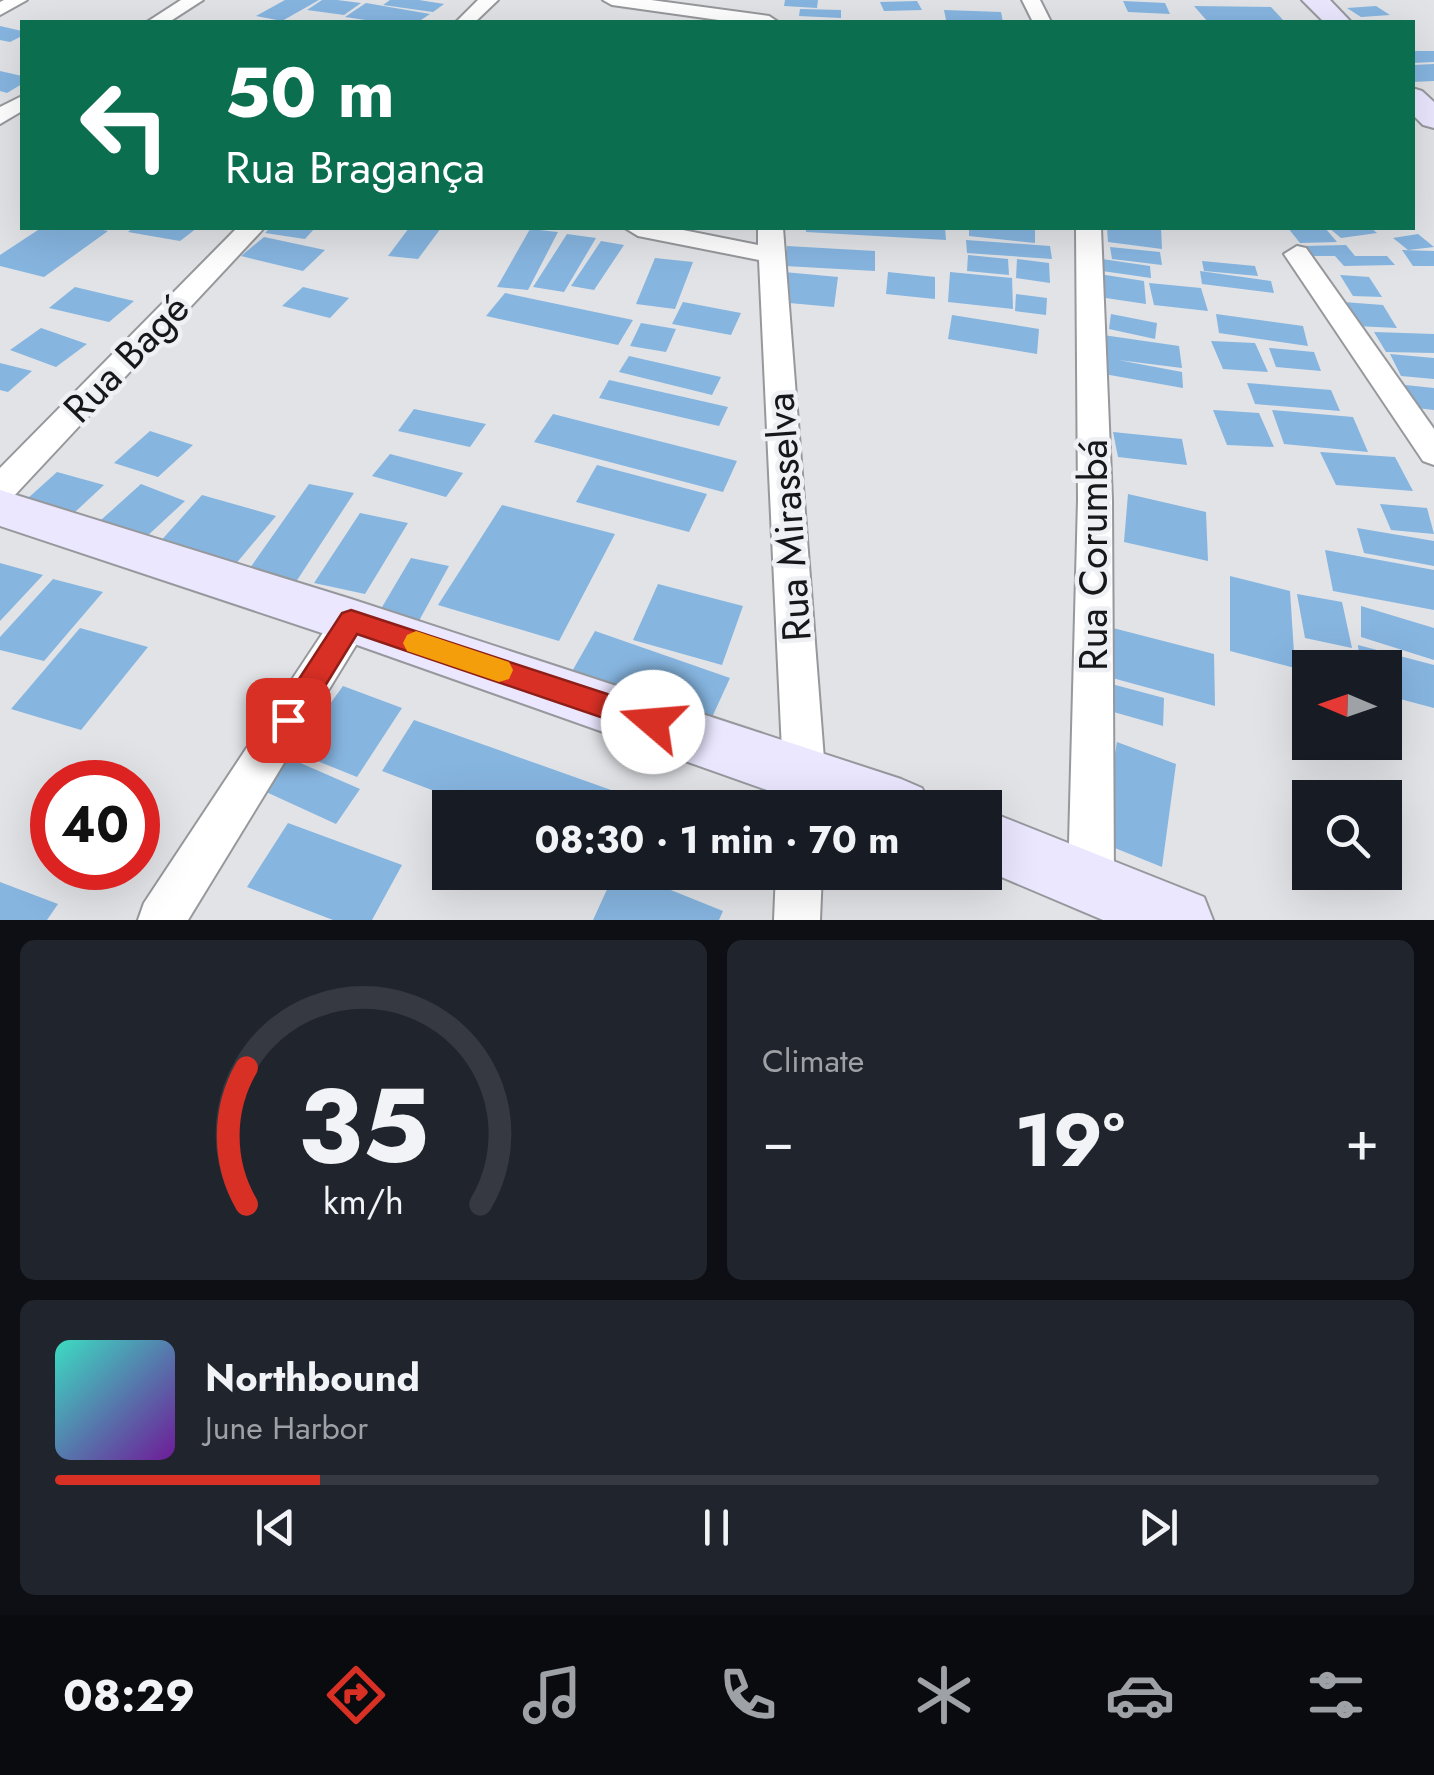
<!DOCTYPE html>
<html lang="en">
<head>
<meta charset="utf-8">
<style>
	:root { --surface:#171b24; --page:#20242c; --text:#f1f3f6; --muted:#9ea1a6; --line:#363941; --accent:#d93025 }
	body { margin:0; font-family:Jost,sans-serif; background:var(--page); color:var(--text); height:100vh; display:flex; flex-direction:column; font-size:38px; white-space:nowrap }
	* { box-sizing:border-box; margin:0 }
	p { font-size:32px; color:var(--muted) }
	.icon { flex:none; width:55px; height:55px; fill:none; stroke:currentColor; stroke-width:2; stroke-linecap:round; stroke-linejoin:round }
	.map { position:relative; height:920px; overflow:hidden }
	.panel { display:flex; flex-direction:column; gap:20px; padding:20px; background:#0d0f14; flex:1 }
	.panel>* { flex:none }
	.guide { position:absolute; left:20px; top:20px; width:1395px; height:210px; border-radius:0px; box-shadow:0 10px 40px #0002; background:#0b6e4f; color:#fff; overflow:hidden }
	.needle { width:65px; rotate:272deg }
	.controls { position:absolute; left:1292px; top:650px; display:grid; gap:20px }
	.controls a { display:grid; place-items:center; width:110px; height:110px; border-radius:0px; background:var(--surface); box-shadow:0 10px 40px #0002; font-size:50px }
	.speed { position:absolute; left:30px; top:760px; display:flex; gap:20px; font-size:50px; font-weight:700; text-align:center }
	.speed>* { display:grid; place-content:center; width:130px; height:130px; border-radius:50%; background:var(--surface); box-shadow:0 10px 40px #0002; line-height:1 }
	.speed .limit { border:15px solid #d22; background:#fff; color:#111 }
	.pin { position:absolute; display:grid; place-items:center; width:85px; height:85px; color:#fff; margin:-42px; border-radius:20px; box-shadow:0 5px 15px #0006 }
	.me { position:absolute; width:110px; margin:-55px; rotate:288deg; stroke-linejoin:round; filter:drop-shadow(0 0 8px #0008) }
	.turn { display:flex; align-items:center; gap:35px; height:210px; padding:0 40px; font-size:45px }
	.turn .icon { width:130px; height:130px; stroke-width:2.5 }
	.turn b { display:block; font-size:70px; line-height:85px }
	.big { font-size:75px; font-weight:700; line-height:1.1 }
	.panel .card { flex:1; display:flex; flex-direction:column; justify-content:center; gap:15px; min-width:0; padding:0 35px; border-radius:15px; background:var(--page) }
	.panel .dial { align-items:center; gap:0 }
	.dial svg { height:260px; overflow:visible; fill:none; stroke:var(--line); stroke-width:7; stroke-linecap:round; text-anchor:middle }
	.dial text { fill:var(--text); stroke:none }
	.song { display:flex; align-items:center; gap:30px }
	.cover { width:120px; height:120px; border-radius:15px; background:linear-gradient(135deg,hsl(170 70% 55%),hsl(280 70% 35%)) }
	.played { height:10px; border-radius:5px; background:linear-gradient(90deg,var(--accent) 20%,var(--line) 20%) }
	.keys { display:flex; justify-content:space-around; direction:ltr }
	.heat { display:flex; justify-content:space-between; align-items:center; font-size:55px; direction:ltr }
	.panel .tiles { flex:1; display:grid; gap:20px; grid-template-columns:1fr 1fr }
	.card:last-child { grid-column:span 2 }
	.trip { position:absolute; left:432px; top:790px; width:570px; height:100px; border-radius:0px; background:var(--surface); box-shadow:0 10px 40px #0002; font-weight:700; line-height:100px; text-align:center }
	.dock { display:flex; height:160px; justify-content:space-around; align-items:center; background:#090b0e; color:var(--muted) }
	.dock .icon { width:70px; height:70px }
	.dock .active { color:var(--accent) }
	.dock b { font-size:45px; color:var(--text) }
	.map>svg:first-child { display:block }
</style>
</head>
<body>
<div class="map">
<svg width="1434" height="920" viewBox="0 0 1434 920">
	<rect width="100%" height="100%" fill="#e1e3e7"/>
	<g fill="#86b5e0">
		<polygon points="285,0 319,0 282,21 256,16"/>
		<polygon points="322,0 337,0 361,3 344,15 307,10"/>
		<polygon points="390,0 419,0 444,4 433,12 383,5"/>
		<polygon points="785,0 818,0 817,8 784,6"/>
		<polygon points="917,1 922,10 884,11 880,2"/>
		<polygon points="1123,1 1165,3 1170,14 1128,12"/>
		<polygon points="366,3 430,14 418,22 379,22 345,17"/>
		<polygon points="1194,6 1271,7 1284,21 1208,22"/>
		<polygon points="1376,6 1390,15 1361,17 1347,8"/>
		<polygon points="800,9 841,10 841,18 799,16"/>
		<polygon points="944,10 1001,12 1003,22 946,20"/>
		<polygon points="0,26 22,31 22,36 10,42 0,40"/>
		<polygon points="1412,51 1434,51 1434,62 1412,63"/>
		<polygon points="1434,64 1434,81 1412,82 1412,65"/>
		<polygon points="0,71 22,76 22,84 7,93 0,91"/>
		<polygon points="41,228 94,228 108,231 44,277 0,266 0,255"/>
		<polygon points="133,228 197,228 180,241 128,232"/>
		<polygon points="270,228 315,228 305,239 265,233"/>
		<polygon points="409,228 441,228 418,259 388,256"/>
		<polygon points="806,228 945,228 946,240 806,232"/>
		<polygon points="969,228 1035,228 1035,243 969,236"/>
		<polygon points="1107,228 1161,228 1162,249 1108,242"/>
		<polygon points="1288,228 1325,228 1337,242 1300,243"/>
		<polygon points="1329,228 1371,228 1377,233 1341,238"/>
		<polygon points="530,229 558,232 528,290 497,287"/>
		<polygon points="567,234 596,238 564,292 533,287"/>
		<polygon points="1418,234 1434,247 1408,250 1393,238"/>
		<polygon points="264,237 325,250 303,271 241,256"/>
		<polygon points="966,240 1050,246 1052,259 967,253"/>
		<polygon points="601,241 624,245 594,290 571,286"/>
		<polygon points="1346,245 1355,256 1387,256 1395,265 1344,266 1335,256 1310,256 1303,246"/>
		<polygon points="787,246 875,251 875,271 785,266"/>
		<polygon points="1110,247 1160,252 1162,265 1112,259"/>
		<polygon points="1402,250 1434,251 1434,266 1413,266"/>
		<polygon points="968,255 1008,259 1009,275 967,271"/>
		<polygon points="655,258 693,262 675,309 636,304"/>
		<polygon points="1017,259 1049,263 1050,283 1016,278"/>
		<polygon points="1102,259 1150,266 1151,278 1102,271"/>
		<polygon points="1202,261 1255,266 1258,276 1204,271"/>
		<polygon points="1200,271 1271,281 1274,293 1202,284"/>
		<polygon points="784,272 838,277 834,307 778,302"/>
		<polygon points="888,272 935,277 935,299 886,294"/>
		<polygon points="950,272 1012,278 1013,309 948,302"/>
		<polygon points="1099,274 1144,281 1146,304 1099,297"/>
		<polygon points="1340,275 1369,277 1382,297 1353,296"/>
		<polygon points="1149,283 1201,288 1208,311 1154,305"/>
		<polygon points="75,287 134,301 109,322 49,308"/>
		<polygon points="303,287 349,298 330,318 282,306"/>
		<polygon points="505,293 633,320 618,345 486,316"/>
		<polygon points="1016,294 1047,298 1046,315 1015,311"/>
		<polygon points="683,302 741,313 731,335 672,324"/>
		<polygon points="1343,302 1383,305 1397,328 1355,326"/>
		<polygon points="1111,314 1157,323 1155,339 1109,329"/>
		<polygon points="1216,314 1303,326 1308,346 1219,333"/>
		<polygon points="952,315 1039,329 1037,354 948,339"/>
		<polygon points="641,323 676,329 666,352 630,346"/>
		<polygon points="41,328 87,344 56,367 10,350"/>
		<polygon points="1374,332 1434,334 1434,353 1386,352"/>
		<polygon points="1103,335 1179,346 1182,368 1118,360 1182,372 1183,388 1104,374"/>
		<polygon points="1211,341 1255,343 1268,372 1223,369"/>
		<polygon points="1269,348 1314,352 1321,371 1276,367"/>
		<polygon points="1390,354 1434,358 1434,379 1401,376"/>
		<polygon points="629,356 721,377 712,395 619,372"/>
		<polygon points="0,363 32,371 8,392 0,390"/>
		<polygon points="609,380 728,407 719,426 599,398"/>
		<polygon points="1247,383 1331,390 1340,411 1255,404"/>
		<polygon points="1405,385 1434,388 1434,410 1416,408"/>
		<polygon points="414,409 486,424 470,447 398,431"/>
		<polygon points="1213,410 1259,413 1274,447 1227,445"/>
		<polygon points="1272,410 1353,417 1368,452 1284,444"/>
		<polygon points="553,414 737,461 723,492 534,442"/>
		<polygon points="150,431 193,445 158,477 114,463"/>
		<polygon points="1113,432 1182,439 1187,465 1118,457"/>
		<polygon points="1320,452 1395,457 1413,491 1336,485"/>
		<polygon points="390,454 463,473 446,497 372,476"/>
		<polygon points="597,465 707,494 689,532 576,502"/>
		<polygon points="57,472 104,485 75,512 27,499"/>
		<polygon points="141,484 185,501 145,538 101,520"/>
		<polygon points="309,484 354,493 292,588 243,578"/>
		<polygon points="1128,494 1206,512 1208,561 1124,542"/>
		<polygon points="202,495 276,516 234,566 158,544"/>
		<polygon points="1380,504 1427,508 1434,534 1391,530"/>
		<polygon points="502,505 615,534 559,641 438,605"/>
		<polygon points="360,513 408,523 365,594 314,583"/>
		<polygon points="1357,528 1434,541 1434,566 1364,553"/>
		<polygon points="1325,550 1434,570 1434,610 1333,591"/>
		<polygon points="411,558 449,566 415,628 375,619"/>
		<polygon points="0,563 43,575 0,621"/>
		<polygon points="1230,576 1290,591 1295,668 1230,651"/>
		<polygon points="53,579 103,592 44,661 0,650 0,637"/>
		<polygon points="658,584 743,606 722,665 633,640"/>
		<polygon points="1297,594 1342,602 1352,648 1305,638"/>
		<polygon points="1361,606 1434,628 1434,660 1361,637"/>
		<polygon points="1109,627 1214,654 1215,706 1105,676"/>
		<polygon points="80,628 148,647 81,730 11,709"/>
		<polygon points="595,631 730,678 708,726 570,675"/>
		<polygon points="1358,645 1434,665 1434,708 1385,695 1385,668 1360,668"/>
		<polygon points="1104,682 1164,698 1163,726 1103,709"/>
		<polygon points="343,686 402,708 357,777 295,752"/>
		<polygon points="414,720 659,807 659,808 479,808 382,771"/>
		<polygon points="1117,742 1176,764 1162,867 1100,842"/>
		<polygon points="289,758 360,789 336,824 264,791"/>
		<polygon points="288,823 402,865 372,920 333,920 247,887"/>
		<polygon points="615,872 626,872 723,911 719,920 593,920"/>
		<polygon points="655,872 691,872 687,885"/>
		<polygon points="0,882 58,904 47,920 0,920"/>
	</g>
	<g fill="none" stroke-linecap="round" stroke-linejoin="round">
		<defs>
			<g id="street">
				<polygon points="4,0 27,0 0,15 0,2"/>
				<polygon points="181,0 203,0 169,22 147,22"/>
				<polygon points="478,0 498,0 475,22 456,22"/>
				<polygon points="603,0 651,0 769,16 778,22 733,22 612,5"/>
				<polygon points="1022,0 1040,0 1051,22 1033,22"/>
				<polygon points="22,96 22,111 0,124 0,107"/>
				<polygon points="237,228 264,228 12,498 0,501 0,468"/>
				<polygon points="625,228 673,228 758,245 758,228 783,228 825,772 824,808 780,808 783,772 759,260 638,236"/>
				<polygon points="1076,228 1101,228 1112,500 1114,882 1107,898 1091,905 1075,898 1068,882 1078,500"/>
				<polygon points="1297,246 1306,248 1434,429 1434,465 1423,461 1284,254"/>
				<polygon points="351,605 364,610 370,621 364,632 188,920 138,920 144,903 338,610"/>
				<polygon points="776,872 822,872 820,920 774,920"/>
			</g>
			<g id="secondary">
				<polygon points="1302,0 1330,0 1351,22 1324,22"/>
				<polygon points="1412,88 1422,91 1434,102 1434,128 1423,125 1412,114"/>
				<polygon points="0,490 351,599 901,779 922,788 931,808 818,808 343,640 0,526"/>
				<polygon points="985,810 1204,897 1213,920 1103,920 985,870"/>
			</g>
		</defs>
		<use href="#street" stroke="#96989c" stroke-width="4"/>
		<use href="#secondary" stroke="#96989c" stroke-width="4"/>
		<use href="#street" fill="#fff" fill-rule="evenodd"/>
		<use href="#secondary" fill="#eae7ff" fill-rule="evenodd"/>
	</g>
	<polygon fill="#d93025" stroke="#8d1f18" stroke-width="2.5" points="351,610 653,709 663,713 667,722 663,731 653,735 357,634 298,730 288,733 278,730 274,720 278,711 342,613"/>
	<polygon fill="#f59e0b" points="416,631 509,662 513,670 509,679 499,682 407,651 403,643 407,635"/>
	<g text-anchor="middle" stroke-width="9" stroke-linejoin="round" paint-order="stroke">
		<g font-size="40" fill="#171719" stroke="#eef0f4">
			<text transform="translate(126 358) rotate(-46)" y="14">Rua Bagé</text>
			<text transform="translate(788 517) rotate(-94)" y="14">Rua Mirasselva</text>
			<text transform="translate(1093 555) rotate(-90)" y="14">Rua Corumbá</text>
		</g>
	</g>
</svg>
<div class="controls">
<a><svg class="needle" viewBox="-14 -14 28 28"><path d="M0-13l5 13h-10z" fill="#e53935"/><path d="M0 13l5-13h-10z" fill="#9ea1a6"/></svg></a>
<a><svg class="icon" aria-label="search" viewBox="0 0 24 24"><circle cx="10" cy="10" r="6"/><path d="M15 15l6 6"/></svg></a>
</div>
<div class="speed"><div class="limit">40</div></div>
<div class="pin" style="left:288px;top:720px;background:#d93025"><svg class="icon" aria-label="arrive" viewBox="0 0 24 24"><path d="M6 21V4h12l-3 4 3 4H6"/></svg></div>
<svg class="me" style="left:653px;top:722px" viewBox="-20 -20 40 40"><circle r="19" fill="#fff"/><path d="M0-13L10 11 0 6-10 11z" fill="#d93025"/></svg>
<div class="trip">08:30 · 1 min · 70 m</div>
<div class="guide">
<div class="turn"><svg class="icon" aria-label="left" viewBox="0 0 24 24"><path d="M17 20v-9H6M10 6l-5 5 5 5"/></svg><div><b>50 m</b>Rua Bragança</div></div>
</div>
</div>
<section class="panel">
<div class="tiles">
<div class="card dial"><svg viewBox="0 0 100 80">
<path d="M14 69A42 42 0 1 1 86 69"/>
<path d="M14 69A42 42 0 0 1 14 27" stroke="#d93025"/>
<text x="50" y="56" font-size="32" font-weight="700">35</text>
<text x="50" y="72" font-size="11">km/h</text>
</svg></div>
<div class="card"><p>Climate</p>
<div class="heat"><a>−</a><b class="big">19°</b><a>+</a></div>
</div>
<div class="card">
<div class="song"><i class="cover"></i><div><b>Northbound</b><p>June Harbor</p></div></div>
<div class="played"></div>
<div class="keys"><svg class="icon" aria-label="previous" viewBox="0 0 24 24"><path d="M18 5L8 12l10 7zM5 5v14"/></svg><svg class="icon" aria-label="pause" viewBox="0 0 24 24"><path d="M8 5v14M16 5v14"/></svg><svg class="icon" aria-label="next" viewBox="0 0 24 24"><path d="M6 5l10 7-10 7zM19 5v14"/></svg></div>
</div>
</div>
</section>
<nav class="dock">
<b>08:29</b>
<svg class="icon active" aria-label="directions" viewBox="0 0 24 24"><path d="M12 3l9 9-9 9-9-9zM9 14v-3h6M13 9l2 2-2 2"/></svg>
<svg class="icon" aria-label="music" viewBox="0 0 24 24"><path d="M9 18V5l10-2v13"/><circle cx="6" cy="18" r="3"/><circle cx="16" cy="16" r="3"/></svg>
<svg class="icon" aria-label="phone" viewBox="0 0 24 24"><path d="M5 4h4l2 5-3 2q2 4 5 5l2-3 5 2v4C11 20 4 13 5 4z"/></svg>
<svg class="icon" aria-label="climate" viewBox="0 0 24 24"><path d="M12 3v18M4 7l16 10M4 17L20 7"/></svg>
<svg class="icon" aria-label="car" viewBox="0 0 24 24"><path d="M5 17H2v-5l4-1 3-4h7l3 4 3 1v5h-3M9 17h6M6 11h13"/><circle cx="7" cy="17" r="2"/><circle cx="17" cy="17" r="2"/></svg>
<svg class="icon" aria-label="filters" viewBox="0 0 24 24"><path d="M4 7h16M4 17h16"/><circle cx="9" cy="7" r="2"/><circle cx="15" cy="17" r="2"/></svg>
</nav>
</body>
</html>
